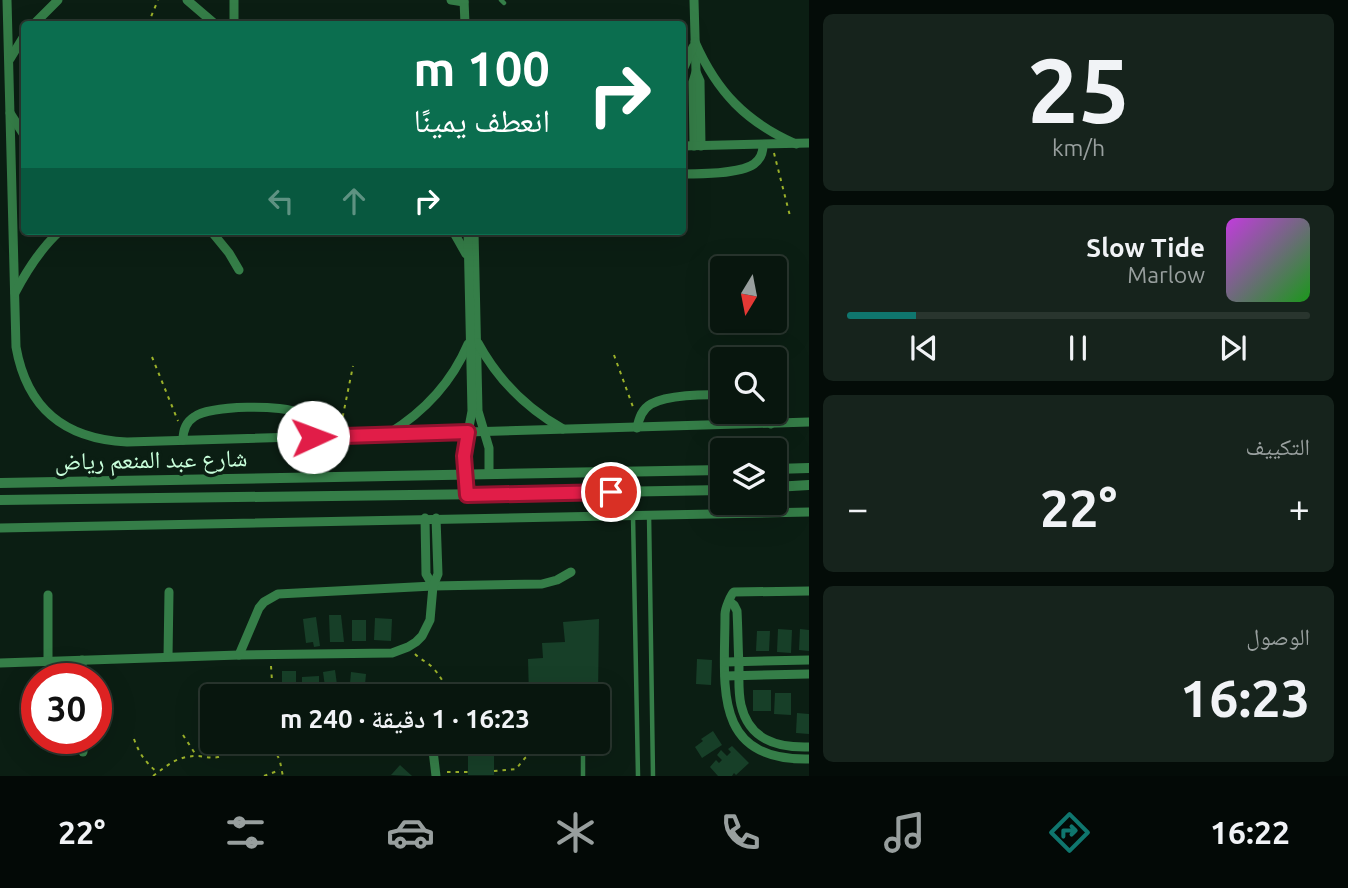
<!DOCTYPE html>
<html lang="ar">
<head>
<meta charset="utf-8">
<style>
	:root { --surface:#08160e; --page:#16231c; --text:#f1f3f6; --muted:#989f9e; --line:#29352e; --accent:#0f766e }
	body { margin:0; font-family:Ubuntu,"Noto Naskh Arabic",sans-serif; background:var(--page); color:var(--text); direction:rtl; height:100vh; display:flex; flex-direction:column; font-size:26px; white-space:nowrap }
	* { box-sizing:border-box; margin:0 }
	p { font-size:23px; color:var(--muted) }
	.icon { flex:none; width:38px; height:38px; fill:none; stroke:currentColor; stroke-width:2; stroke-linecap:round; stroke-linejoin:round }
	.map { position:relative; flex:1; overflow:hidden; direction:ltr }
	.side { display:flex; flex-direction:column; gap:14px; padding:14px; background:#040c08; width:539px }
	.side>* { flex:none }
	.top-card { position:absolute; left:21px; top:21px; width:665px; height:214px; border-radius:7px; box-shadow:0 7px 28px #0002,0 0 0 2px var(--line); direction:rtl; background:#0b6e4f; color:#fff; overflow:hidden }
	.needle { width:46px; rotate:190deg }
	.fabs { position:absolute; left:710px; top:256px; display:grid; gap:14px }
	.fabs a { display:grid; place-items:center; width:77px; height:77px; border-radius:7px; background:var(--surface); box-shadow:0 7px 28px #0002,0 0 0 2px var(--line); font-size:35px }
	.speed { position:absolute; left:21px; top:663px; display:flex; gap:14px; font-size:35px; font-weight:700; text-align:center }
	.speed>* { display:grid; place-content:center; width:91px; height:91px; border-radius:50%; background:var(--surface); box-shadow:0 7px 28px #0002,0 0 0 2px var(--line); line-height:1 }
	.speed .limit { border:10px solid #d22; background:#fff; color:#111 }
	.pin { position:absolute; display:grid; place-items:center; width:60px; height:60px; color:#fff; margin:-30px; border:4px solid #fff; border-radius:50%; box-shadow:0 2px 7px #0007 }
	.me { position:absolute; width:77px; margin:-38px; rotate:88deg; stroke-linejoin:round; filter:drop-shadow(0 0 5px #0008) }
	.turn { display:flex; align-items:center; gap:24px; height:147px; padding:0 21px; font-size:32px }
	.turn .icon { width:91px; height:91px; stroke-width:2.5 }
	.turn b { display:block; font-size:49px; line-height:60px }
	.lanes { display:flex; align-items:center; height:66px; padding:0 21px; background:#0003; justify-content:center; gap:35px; direction:ltr }
	.lanes .off { opacity:.35 }
	.big { font-size:52px; font-weight:600; line-height:1.1 }
	.side .tile { flex:1; display:flex; flex-direction:column; justify-content:center; gap:10px; min-width:0; padding:0 24px; border-radius:10px; background:var(--page) }
	.side .dial { align-items:center; gap:0 }
	.dial b { font-size:91px; line-height:1 }
	.song { display:flex; align-items:center; gap:21px }
	.cover { width:84px; height:84px; border-radius:10px; background:linear-gradient(135deg,hsl(290 70% 55%),hsl(120 70% 35%)) }
	.played { height:7px; border-radius:4px; background:linear-gradient(90deg,var(--accent) 15%,var(--line) 15%) }
	.keys { display:flex; justify-content:space-around; direction:ltr }
	.heat { display:flex; justify-content:space-between; align-items:center; font-size:38px; direction:ltr }
	.trip { position:absolute; left:200px; top:684px; width:410px; height:70px; border-radius:7px; background:var(--surface); box-shadow:0 7px 28px #0002,0 0 0 2px var(--line); font-weight:600; line-height:70px; text-align:center; direction:rtl }
	.tabs { display:flex; height:112px; justify-content:space-around; align-items:center; background:#030906; color:var(--muted) }
	.tabs .icon { width:49px; height:49px }
	.tabs .active { color:var(--accent) }
	.tabs b { font-size:32px; color:var(--text) }
	main { display:flex; flex:1; min-height:0 }
	.map>svg:first-child { display:block }
</style>
</head>
<body>
<main>
<section class="side">
<div class="tile dial"><b>25</b><p>km/h</p></div>
<div class="tile">
<div class="song"><i class="cover"></i><div><b>Slow Tide</b><p>Marlow</p></div></div>
<div class="played"></div>
<div class="keys"><svg class="icon" aria-label="previous" viewBox="0 0 24 24"><path d="M18 5L8 12l10 7zM5 5v14"/></svg><svg class="icon" aria-label="pause" viewBox="0 0 24 24"><path d="M8 5v14M16 5v14"/></svg><svg class="icon" aria-label="next" viewBox="0 0 24 24"><path d="M6 5l10 7-10 7zM19 5v14"/></svg></div>
</div>
<div class="tile"><p>التكييف</p>
<div class="heat"><a>−</a><b class="big">22°</b><a>+</a></div>
</div>
<div class="tile"><p>الوصول</p><b class="big">16:23</b></div>
</section>
<div class="map">
<svg width="809" height="776" viewBox="0 0 809 776">
	<rect width="100%" height="100%" fill="#0b1e13"/>
	<g fill="#173f28">
		<polygon points="329,615 341,615 344,642 330,642"/>
		<polygon points="316,617 320,646 314,647 313,642 306,643 303,619"/>
		<polygon points="375,618 392,619 391,641 374,640"/>
		<polygon points="599,619 598,696 609,730 597,731 597,696 529,696 528,659 543,658 542,643 565,642 563,622"/>
		<rect x="352" y="620" width="14" height="21"/>
		<polygon points="778,629 792,630 791,653 777,652"/>
		<polygon points="800,629 809,630 809,651 799,650"/>
		<polygon points="757,631 770,631 769,651 756,651"/>
		<polygon points="697,659 712,660 711,685 696,684"/>
		<polygon points="335,670 338,692 326,694 323,672"/>
		<rect x="282" y="671" width="14" height="23"/>
		<polygon points="351,672 366,674 364,696 349,695"/>
		<polygon points="319,676 319,696 302,696 302,677"/>
		<rect x="753" y="690" width="18" height="21"/>
		<polygon points="775,693 791,693 791,715 774,714"/>
		<polygon points="797,713 809,714 809,734 796,733"/>
		<polygon points="713,731 722,745 702,758 695,747 703,741 701,739"/>
		<rect x="468" y="745" width="26" height="30"/>
		<polygon points="732,746 749,763 736,775 734,773 732,776 718,776 710,767 716,760 719,763 722,760 717,755 721,750 727,756 731,752 728,749"/>
		<polygon points="400,765 412,776 391,775"/>
	</g>
	<g fill="none" stroke-linecap="round" stroke-linejoin="round">
		<g stroke="#9bb12a" stroke-width="2" stroke-dasharray="3.5 5" stroke-linecap="butt">
			<polyline points="148,24 158,0"/>
			<polyline points="774,153 790,216"/>
			<polyline points="293,235 294,231"/>
			<polyline points="614,355 633,407"/>
			<polyline points="152,357 178,421"/>
			<polyline points="341,425 353,366"/>
			<path d="M415,654C421,660 429,663 434,669C444,680 444,689 458,696"/>
			<polyline points="271,666 273,696"/>
			<path d="M493,696C496,695 500,693 503,692C514,688 521,693 528,682"/>
			<polyline points="183,735 196,755"/>
			<path d="M134,739C139,753 145,762 157,772"/>
			<polyline points="494,771 516,769 525,758 539,750 576,749"/>
			<polyline points="447,772 468,772"/>
			<path d="M153,776C168,765 177,756 197,756C204,756 211,759 218,757C226,755 230,750 237,746C249,741 269,744 277,755C281,761 281,769 283,776"/>
			<polyline points="264,776 280,770"/>
		</g>
		<g stroke="#357e48" stroke-width="4.5">
			<polyline points="501,0 504,3"/>
			<polyline points="649,514 653,776"/>
			<polyline points="633,516 638,776"/>
			<polyline points="583,746 583,776"/>
		</g>
		<g stroke="#357e48" stroke-width="9">
			<path d="M7,0L16,347C27,409 65,439 127,442L809,422"/>
			<polyline points="187,0 215,24"/>
			<polyline points="234,0 234,24"/>
			<polyline points="451,0 464,2"/>
			<polyline points="464,0 465,24"/>
			<polyline points="694,0 696,72 693,82 694,146"/>
			<polyline points="34,24 58,0"/>
			<path d="M695,42C717,92 746,122 796,144"/>
			<polyline points="10,59 24,36"/>
			<polyline points="682,72 693,47"/>
			<polyline points="696,72 700,81 701,146"/>
			<polyline points="10,113 24,135"/>
			<polyline points="682,146 809,143"/>
			<path d="M682,174C700,174 740,174 754,164C761,159 763,152 763,145"/>
			<polyline points="211,231 229,253 239,270"/>
			<polyline points="453,231 466,254"/>
			<polyline points="474,231 478,411 489,448 489,474"/>
			<path d="M15,293C27,270 40,249 60,231"/>
			<path d="M478,343C498,380 526,408 563,429"/>
			<polyline points="767,411 771,424"/>
			<path d="M637,428C639,418 642,409 651,404C667,395 704,394 723,395"/>
			<path d="M388,434C424,412 451,384 468,344"/>
			<path d="M183,440C183,431 186,422 194,417C210,405 284,404 301,414C310,419 313,428 313,437"/>
			<polyline points="466,474 465,449 472,411 468,231"/>
			<polyline points="425,518 426,574 433,586"/>
			<polyline points="0,528 809,512"/>
			<path d="M809,591L734,592C731,594 725,609 725,614C725,685 711,761 809,759"/>
			<polyline points="48,595 48,661"/>
			<path d="M730,602L734,605L737,611C738,629 738,648 739,666C739,679 738,692 741,705C749,740 777,748 809,747"/>
			<polyline points="239,655 259,608 264,602 278,594 433,586 542,584 557,580 571,572"/>
			<polyline points="168,657 169,592"/>
			<polyline points="82,660 82,679"/>
			<polyline points="725,662 809,660"/>
			<polyline points="0,663 239,655 392,653 408,647 416,642 422,636 430,620 433,586 438,574 436,518"/>
			<polyline points="725,676 809,674"/>
			<polyline points="83,738 83,752"/>
			<polyline points="432,742 436,776"/>
		</g>
		<g stroke="#357e48" stroke-width="10">
			<polyline points="775,469 809,468"/>
			<polyline points="0,483 723,470"/>
			<polyline points="775,487 809,485"/>
			<polyline points="0,500 489,494 723,490"/>
		</g>
	</g>
	<g fill="none" stroke-linecap="round" stroke-linejoin="round">
		<defs>
			<polyline id="route" points="313,437 468,432 464,456 467,495 611,492"/>
		</defs>
		<use href="#route" stroke="#92132f" stroke-width="18"/>
		<use href="#route" stroke="#e11d48" stroke-width="12"/>
	</g>
	<g text-anchor="middle" stroke-width="7" stroke-linejoin="round" paint-order="stroke">
		<g font-size="24" fill="#c8ffdb" stroke="#0b1e13">
			<text transform="translate(151 460) rotate(-1)" y="8">شارع عبد المنعم رياض</text>
		</g>
	</g>
</svg>
<div class="fabs">
<a><svg class="needle" viewBox="-14 -14 28 28"><path d="M0-13l5 13h-10z" fill="#e53935"/><path d="M0 13l5-13h-10z" fill="#989f9e"/></svg></a>
<a><svg class="icon" aria-label="search" viewBox="0 0 24 24"><circle cx="10" cy="10" r="6"/><path d="M15 15l6 6"/></svg></a>
<a><svg class="icon" aria-label="layers" viewBox="0 0 24 24"><path d="M12 4l9 5-9 5-9-5zM3 14l9 5 9-5"/></svg></a>
</div>
<div class="speed"><div class="limit">30</div></div>
<div class="pin" style="left:611px;top:492px;background:#d93025"><svg class="icon" aria-label="arrive" viewBox="0 0 24 24"><path d="M6 21V4h12l-3 4 3 4H6"/></svg></div>
<svg class="me" style="left:313px;top:437px" viewBox="-20 -20 40 40"><circle r="19" fill="#fff"/><path d="M0-13L10 11 0 6-10 11z" fill="#e11d48"/></svg>
<div class="trip">16:23 · 1 دقيقة · 240 m</div>
<div class="top-card">
<div class="turn"><svg class="icon" aria-label="right" viewBox="0 0 24 24"><path d="M7 20v-9h11M14 6l5 5-5 5"/></svg><div><b>100 m</b>انعطف يمينًا</div></div>
<div class="lanes"><svg class="icon off" aria-label="left" viewBox="0 0 24 24"><path d="M17 20v-9H6M10 6l-5 5 5 5"/></svg><svg class="icon off" aria-label="ahead" viewBox="0 0 24 24"><path d="M12 20V5M6 11l6-6 6 6"/></svg><svg class="icon" aria-label="right" viewBox="0 0 24 24"><path d="M7 20v-9h11M14 6l5 5-5 5"/></svg></div>
</div>
</div>
</main>
<nav class="tabs">
<b>16:22</b>
<svg class="icon active" aria-label="directions" viewBox="0 0 24 24"><path d="M12 3l9 9-9 9-9-9zM9 14v-3h6M13 9l2 2-2 2"/></svg>
<svg class="icon" aria-label="music" viewBox="0 0 24 24"><path d="M9 18V5l10-2v13"/><circle cx="6" cy="18" r="3"/><circle cx="16" cy="16" r="3"/></svg>
<svg class="icon" aria-label="phone" viewBox="0 0 24 24"><path d="M5 4h4l2 5-3 2q2 4 5 5l2-3 5 2v4C11 20 4 13 5 4z"/></svg>
<svg class="icon" aria-label="climate" viewBox="0 0 24 24"><path d="M12 3v18M4 7l16 10M4 17L20 7"/></svg>
<svg class="icon" aria-label="car" viewBox="0 0 24 24"><path d="M5 17H2v-5l4-1 3-4h7l3 4 3 1v5h-3M9 17h6M6 11h13"/><circle cx="7" cy="17" r="2"/><circle cx="17" cy="17" r="2"/></svg>
<svg class="icon" aria-label="filters" viewBox="0 0 24 24"><path d="M4 7h16M4 17h16"/><circle cx="9" cy="7" r="2"/><circle cx="15" cy="17" r="2"/></svg>
<b>22°</b>
</nav>
</body>
</html>
